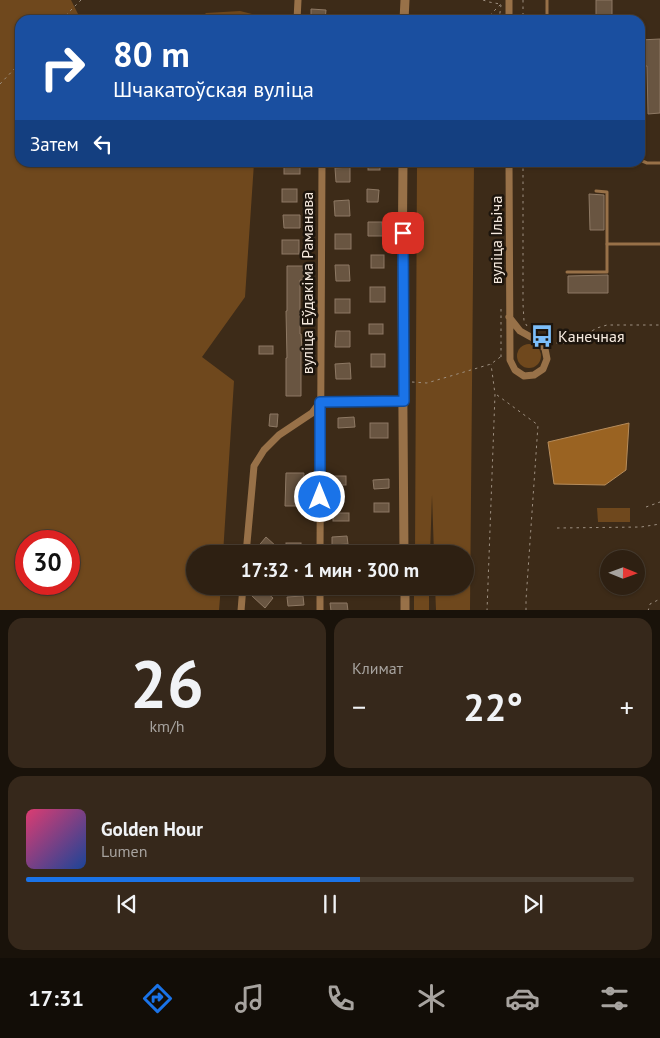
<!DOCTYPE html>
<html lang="ru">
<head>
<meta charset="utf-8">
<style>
	:root { --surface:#2e2012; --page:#36281b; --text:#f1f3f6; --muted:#a7a39f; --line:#493e32; --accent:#1a73e8 }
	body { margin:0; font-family:"PT Sans",sans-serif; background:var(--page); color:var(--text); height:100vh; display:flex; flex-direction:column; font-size:19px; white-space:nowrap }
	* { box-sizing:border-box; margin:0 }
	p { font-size:16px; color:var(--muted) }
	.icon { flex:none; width:28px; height:28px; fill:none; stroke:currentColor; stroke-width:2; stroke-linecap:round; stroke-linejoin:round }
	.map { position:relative; height:610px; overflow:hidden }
	.details { display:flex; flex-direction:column; gap:8px; padding:8px; background:#19120a; flex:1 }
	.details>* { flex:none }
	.top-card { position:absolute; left:15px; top:15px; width:630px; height:152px; border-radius:15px; box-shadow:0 1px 4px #0004,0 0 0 1px var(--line); background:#1a4fa0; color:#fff; overflow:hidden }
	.needle { width:32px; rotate:91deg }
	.buttons { position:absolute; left:600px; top:550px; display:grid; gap:10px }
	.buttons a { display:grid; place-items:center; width:45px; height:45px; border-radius:50%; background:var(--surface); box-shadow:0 1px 4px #0004,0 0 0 1px var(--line); font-size:25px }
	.speed { position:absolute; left:15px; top:530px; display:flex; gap:10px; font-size:25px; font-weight:700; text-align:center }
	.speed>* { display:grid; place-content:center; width:65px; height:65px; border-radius:50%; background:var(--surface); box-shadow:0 1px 4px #0004,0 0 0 1px var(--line); line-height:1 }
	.speed .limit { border:8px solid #d22; background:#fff; color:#111 }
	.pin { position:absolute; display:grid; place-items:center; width:42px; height:42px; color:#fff; margin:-21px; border-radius:10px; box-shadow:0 2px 8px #0006 }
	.me { position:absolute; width:55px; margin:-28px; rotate:0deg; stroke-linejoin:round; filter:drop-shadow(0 0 4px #0008) }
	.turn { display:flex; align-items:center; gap:18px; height:105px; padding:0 15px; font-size:22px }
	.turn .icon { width:65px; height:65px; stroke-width:2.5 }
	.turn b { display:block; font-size:35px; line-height:42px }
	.then { display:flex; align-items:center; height:48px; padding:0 15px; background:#0003; gap:10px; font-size:19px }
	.big { font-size:38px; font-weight:600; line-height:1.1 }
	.details .tile { flex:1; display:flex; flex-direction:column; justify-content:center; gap:8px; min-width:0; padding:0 18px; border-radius:15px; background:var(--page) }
	.details .dial { align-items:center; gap:0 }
	.dial b { font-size:65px; line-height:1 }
	.song { display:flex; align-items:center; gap:15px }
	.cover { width:60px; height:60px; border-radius:8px; background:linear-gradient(135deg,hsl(340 70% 55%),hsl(220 70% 35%)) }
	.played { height:5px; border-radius:2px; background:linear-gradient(90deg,var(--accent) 55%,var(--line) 55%) }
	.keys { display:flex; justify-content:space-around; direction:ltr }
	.heat { display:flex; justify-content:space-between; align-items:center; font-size:28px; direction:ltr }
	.details .tiles { flex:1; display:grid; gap:8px; grid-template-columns:1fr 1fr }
	.tile:last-child { grid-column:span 2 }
	.trip { position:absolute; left:186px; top:545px; width:288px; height:50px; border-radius:25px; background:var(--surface); box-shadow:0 1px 4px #0004,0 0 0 1px var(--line); font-weight:600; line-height:50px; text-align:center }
	.tab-bar { display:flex; height:80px; justify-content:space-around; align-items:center; background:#120d07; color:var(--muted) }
	.tab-bar .icon { width:35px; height:35px }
	.tab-bar .current { color:var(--accent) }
	.tab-bar b { font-size:22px; color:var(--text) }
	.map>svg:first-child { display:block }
</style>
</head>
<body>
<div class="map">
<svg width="660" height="611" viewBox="0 0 660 611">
	<rect width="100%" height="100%" fill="#3d2b18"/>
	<g fill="#6f481d" fill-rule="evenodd">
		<path d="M0,0H71L80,18L90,20H20V162L254,163L245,297L202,357L234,381L223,554H195V586H221L219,610H0ZM26,541H69V584H26Z"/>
		<polygon points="240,11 264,17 263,20 199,20 206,13"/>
		<polygon points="417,163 474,163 470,610 436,610 435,586 465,586 465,554 434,554 432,495 430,554 415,554"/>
		<circle cx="529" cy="356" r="12"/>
		<polygon points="597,508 630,508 630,522 598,522"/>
		<rect x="414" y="586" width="15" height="24"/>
	</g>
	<polygon fill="#9a6322" stroke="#b68c5b" points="629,423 626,470 605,485 554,484 548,442"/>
	<g fill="#695541" stroke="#8e7964">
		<rect x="596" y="0" width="16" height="20"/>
		<polygon points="311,9 326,10 325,20 311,20"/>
		<polygon points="660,39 660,113 648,114 647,66 640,66 640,40"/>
		<rect x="284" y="162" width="16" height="12"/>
		<rect x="368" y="162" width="12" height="8"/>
		<polygon points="350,167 350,182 336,182 335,168"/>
		<rect x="282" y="189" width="15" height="13"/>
		<polygon points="367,189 379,190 378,202 367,202"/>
		<polygon points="589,194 604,195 604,230 590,230"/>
		<polygon points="349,200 350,216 335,216 334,201"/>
		<polygon points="283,215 300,215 300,228 284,228"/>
		<polygon points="368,222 382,222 383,236 368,236"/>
		<rect x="335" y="234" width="16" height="15"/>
		<rect x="282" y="240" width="17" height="14"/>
		<rect x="371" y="255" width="13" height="13"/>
		<polygon points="335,265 349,265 350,281 336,281"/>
		<polygon points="287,266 303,266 304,280 300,280 300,334 301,334 302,349 301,349 301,396 286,396 286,358 287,358 286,311 287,311"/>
		<polygon points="608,275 608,293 568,293 568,276"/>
		<rect x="370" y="287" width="15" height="15"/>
		<rect x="335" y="299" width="15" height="14"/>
		<rect x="369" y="324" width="14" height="10"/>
		<polygon points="336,331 350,331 350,347 335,347"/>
		<rect x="259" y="346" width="14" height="8"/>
		<rect x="371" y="354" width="14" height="13"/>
		<polygon points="350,363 351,379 336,379 335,364"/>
		<polygon points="270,414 278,414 277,427 269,426"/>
		<polygon points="354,417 355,427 338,428 338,418"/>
		<rect x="370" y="423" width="18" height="15"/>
		<polygon points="286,473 304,473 302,506 285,506"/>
		<rect x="334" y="476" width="12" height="9"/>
		<polygon points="389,479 389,488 374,489 373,480"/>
		<rect x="374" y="503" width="15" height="9"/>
		<rect x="333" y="513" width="16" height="8"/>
		<polygon points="347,536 348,544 332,545 332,537"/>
		<polygon points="266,537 277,547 271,554 261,554 256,549"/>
		<rect x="286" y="543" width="15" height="11"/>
		<rect x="372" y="546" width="15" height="8"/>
		<polygon points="260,587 273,598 265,608 252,596"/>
		<polygon points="303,596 304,605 288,606 287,597"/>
		<polygon points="330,603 347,603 348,611 331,611"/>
	</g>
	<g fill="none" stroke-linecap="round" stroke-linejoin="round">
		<g stroke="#9e9081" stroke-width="1" stroke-dasharray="2.5 4" stroke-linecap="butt">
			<polyline points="483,0 489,2 500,4"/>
			<polyline points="523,0 523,20"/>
			<polyline points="61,20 81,0"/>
			<polyline points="485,20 501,4"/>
			<polyline points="499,20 501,5"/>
			<polyline points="0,84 20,63"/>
			<polyline points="523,162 523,304 524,321 527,326"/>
			<polyline points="550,343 571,343 597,328 607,325 660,325"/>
			<polyline points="501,357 501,305"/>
			<polyline points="412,382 427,383 491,364 503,355"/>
			<polyline points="497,395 538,425 526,600 526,611"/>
			<polyline points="646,507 660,502"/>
			<polyline points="557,528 641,527 660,524"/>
			<polyline points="487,611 495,394 491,364"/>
			<polyline points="648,611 650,604 660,599"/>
		</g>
		<g stroke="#987148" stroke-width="3">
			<polyline points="547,20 547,0"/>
			<polyline points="640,160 647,163 660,163"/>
			<polyline points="596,191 607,192 607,244"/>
			<polyline points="567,272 607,272 607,244 660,244"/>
		</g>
		<g stroke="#987148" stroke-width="7">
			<polyline points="509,0 509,20"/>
			<polyline points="297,20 298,0"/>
			<polyline points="509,317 520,331 538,341 545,349 547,359 543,369 534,375 524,376 515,370 510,360 509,162"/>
			<polyline points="246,554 254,466 264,450 279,435 312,413 320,402 404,401"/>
			<polyline points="320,554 322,162"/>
			<polyline points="320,586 320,611"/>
			<polyline points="241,611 243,586"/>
		</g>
		<g stroke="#987148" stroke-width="9">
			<polyline points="404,20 405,0"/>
			<polyline points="403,162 402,285 404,554"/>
			<polyline points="405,586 405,611"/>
		</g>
	</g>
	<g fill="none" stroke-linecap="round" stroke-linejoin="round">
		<defs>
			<polyline id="route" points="320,497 320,402 404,401 403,233"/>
		</defs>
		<use href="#route" stroke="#114b97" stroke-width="12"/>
		<use href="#route" stroke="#1a73e8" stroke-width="9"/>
	</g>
	<defs>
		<symbol id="bus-bare" viewBox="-9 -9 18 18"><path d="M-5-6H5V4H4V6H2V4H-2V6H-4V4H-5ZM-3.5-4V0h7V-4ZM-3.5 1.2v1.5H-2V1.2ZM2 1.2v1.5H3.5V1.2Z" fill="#7cbef9" stroke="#1d150d" stroke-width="2.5" paint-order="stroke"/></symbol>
	</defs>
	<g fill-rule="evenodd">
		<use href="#bus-bare" x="526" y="320" width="32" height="32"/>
	</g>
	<g text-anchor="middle" stroke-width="5" stroke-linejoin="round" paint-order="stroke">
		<g font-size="16" fill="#f6eadf" stroke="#1d150d">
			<text transform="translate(496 240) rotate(-90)" y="6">вуліца Ільіча</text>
			<text transform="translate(307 283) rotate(-90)" y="6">вуліца Еўдакіма Раманава</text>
		</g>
		<g font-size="16" fill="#f6eadf" stroke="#1d150d" text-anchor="start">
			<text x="558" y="342">Канечная</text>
		</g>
	</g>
</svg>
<div class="buttons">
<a><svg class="needle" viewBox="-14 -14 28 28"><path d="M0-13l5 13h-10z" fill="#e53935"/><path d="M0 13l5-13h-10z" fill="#a7a39f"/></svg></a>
</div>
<div class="speed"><div class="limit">30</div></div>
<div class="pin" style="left:403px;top:233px;background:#d93025"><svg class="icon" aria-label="arrive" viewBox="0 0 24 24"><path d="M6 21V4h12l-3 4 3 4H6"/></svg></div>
<svg class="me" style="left:320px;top:497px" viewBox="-20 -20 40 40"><circle r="17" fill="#1a73e8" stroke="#fff" stroke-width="3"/><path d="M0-11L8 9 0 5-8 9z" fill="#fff"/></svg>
<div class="trip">17:32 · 1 мин · 300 m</div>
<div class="top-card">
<div class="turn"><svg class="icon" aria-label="right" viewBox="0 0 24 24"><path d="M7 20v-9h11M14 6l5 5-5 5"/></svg><div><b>80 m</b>Шчакатоўская вуліца</div></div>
<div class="then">Затем<svg class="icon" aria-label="left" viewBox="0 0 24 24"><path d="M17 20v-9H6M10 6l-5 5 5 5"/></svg></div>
</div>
</div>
<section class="details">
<div class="tiles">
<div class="tile dial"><b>26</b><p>km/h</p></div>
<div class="tile"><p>Климат</p>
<div class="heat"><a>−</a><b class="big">22°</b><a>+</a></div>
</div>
<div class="tile">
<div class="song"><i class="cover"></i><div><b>Golden Hour</b><p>Lumen</p></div></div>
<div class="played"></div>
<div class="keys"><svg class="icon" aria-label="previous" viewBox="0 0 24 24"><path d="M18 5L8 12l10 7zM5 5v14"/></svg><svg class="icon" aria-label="pause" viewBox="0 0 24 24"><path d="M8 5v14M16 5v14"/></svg><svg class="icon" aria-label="next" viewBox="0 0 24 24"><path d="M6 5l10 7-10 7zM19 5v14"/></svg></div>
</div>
</div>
</section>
<nav class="tab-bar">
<b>17:31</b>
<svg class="icon current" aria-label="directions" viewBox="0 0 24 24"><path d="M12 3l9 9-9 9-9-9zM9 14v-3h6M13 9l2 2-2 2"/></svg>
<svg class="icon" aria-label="music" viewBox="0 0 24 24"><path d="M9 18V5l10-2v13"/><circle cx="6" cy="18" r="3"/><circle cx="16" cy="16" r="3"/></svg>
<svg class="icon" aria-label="phone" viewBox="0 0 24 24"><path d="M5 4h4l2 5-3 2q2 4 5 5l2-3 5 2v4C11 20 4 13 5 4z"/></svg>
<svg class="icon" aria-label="climate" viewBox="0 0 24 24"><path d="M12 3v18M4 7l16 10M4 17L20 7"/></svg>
<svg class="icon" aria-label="car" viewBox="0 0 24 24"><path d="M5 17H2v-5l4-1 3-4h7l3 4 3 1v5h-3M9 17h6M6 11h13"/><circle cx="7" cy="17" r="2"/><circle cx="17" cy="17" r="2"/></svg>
<svg class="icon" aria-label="filters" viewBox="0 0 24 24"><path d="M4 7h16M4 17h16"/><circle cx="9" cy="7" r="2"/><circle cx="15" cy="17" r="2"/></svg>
</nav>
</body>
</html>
